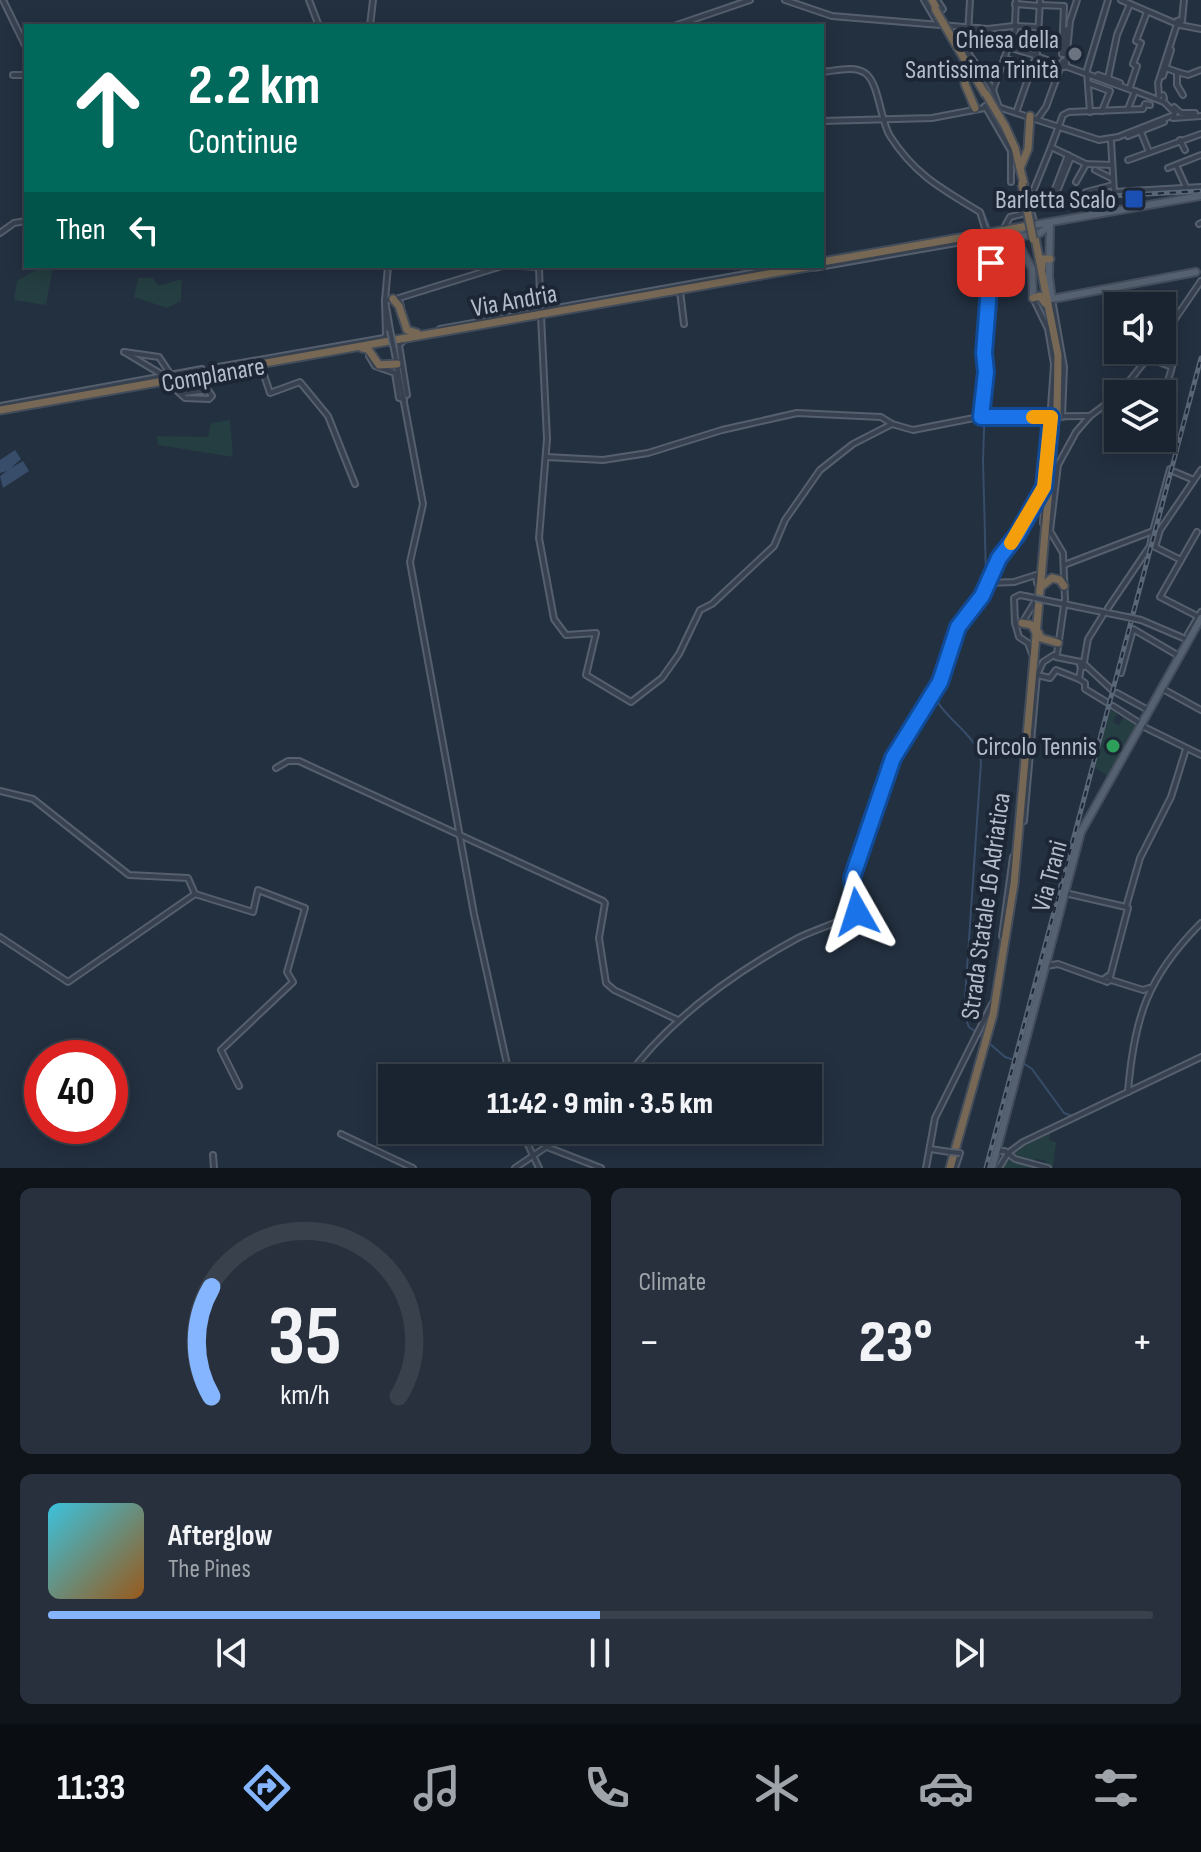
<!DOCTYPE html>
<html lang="en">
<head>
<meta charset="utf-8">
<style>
	:root { --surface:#1a2430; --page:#27303c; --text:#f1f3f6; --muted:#9fa4ab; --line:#38414c; --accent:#85b5fe }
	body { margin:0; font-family:"Sofia Sans Condensed",sans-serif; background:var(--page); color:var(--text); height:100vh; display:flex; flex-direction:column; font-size:30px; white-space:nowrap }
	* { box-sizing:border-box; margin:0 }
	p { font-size:26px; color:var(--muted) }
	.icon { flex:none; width:44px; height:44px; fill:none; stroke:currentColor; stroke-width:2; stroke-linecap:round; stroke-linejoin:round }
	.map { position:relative; height:1168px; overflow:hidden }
	.side { display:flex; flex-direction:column; gap:20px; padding:20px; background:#0e141a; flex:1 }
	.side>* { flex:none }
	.hud { position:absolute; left:24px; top:24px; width:800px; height:244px; border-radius:0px; box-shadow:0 4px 20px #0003,0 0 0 2px var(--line); background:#00695c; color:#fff; overflow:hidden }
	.buttons { position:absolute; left:1104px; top:292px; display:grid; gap:16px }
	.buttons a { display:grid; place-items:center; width:72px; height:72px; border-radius:0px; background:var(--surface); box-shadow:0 4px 20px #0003,0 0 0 2px var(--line); font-size:40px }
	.speed { position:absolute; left:24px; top:1040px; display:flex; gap:16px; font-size:40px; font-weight:700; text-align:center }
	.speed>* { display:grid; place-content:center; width:104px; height:104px; border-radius:50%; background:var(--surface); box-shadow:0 4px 20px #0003,0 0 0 2px var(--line); line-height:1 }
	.speed .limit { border:12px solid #d22; background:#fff; color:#111 }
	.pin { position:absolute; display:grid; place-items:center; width:68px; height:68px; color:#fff; margin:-34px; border-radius:16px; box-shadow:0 4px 12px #0006 }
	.me { position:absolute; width:88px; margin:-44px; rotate:354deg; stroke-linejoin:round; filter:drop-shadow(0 0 6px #0008) }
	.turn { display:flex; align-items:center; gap:28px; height:168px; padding:0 32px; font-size:36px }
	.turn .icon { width:104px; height:104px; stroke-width:2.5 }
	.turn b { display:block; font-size:56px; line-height:68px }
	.then { display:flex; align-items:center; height:76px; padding:0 32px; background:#0003; gap:16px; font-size:30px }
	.big { font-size:60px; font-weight:800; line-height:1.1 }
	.side .tile { flex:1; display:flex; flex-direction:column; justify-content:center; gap:12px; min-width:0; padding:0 28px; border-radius:12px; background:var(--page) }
	.side .dial { align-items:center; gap:0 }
	.dial svg { height:208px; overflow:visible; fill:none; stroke:var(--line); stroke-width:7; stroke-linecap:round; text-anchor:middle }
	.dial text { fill:var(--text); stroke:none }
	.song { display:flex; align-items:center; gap:24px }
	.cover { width:96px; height:96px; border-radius:12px; background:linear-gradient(135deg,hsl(190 70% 55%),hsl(30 70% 35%)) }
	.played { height:8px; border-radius:4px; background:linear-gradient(90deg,var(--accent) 50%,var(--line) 50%) }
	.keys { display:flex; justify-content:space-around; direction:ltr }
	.heat { display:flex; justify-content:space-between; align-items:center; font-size:44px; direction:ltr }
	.side .tiles { flex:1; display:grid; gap:20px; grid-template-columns:1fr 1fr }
	.tile:last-child { grid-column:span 2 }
	.trip { position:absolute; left:378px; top:1064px; width:444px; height:80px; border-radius:0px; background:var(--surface); box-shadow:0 4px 20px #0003,0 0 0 2px var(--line); font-weight:800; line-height:80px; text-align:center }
	.dock { display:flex; height:128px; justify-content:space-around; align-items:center; background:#0a0e13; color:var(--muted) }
	.dock .icon { width:56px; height:56px }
	.dock .active { color:var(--accent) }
	.dock b { font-size:36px; color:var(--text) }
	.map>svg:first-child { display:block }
</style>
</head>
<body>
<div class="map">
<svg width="1201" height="1168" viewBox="0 0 1201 1168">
	<rect width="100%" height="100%" fill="#233040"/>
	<g fill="#253e41">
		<polygon points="42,266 53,266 46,305 14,300 17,281"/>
		<polygon points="138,278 153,278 158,286 182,279 181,301 167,308 134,297"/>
		<polygon points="230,420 233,457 158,445 157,436 208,437 211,423"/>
		<polygon points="1111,707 1118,711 1113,722 1119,725 1125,715 1139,724 1108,776 1095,768"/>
		<polygon points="1051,1130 1049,1140 1056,1142 1053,1168 1044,1168 1046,1161 1036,1159 1029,1168 1000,1168 1005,1157 1012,1158 1009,1153 1014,1148"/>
	</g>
	<polygon fill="#374d6a" points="15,450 21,459 11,468 23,461 29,471 3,488 0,476 7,471 0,473 0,460"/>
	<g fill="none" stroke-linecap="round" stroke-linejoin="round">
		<g stroke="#374d6a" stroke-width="2">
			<polyline points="316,12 321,26"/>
			<polyline points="851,67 868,71 878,92"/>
			<polyline points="890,132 903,150"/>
			<polyline points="926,174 971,204"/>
			<polyline points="983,212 990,228"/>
			<polyline points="986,391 995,260 992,238"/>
			<path d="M984,1038L969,1027L964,1014L981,762C977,732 941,719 932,690L953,633L983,586L986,576L983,460L985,402"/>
			<polyline points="989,1043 1005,1057 1017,1061"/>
			<polyline points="1023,1063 1032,1069 1064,1113 1072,1116 1079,1113"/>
			<polyline points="997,1168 1007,1150 1019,1142"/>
		</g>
		<defs>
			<g id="minor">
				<polyline points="3,0 26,47"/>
				<polyline points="309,0 319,26"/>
				<polyline points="785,0 832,16 988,29 1013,26"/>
				<polyline points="924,0 938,24"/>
				<polyline points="937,0 943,9 939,13"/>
				<polyline points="970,0 967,51 993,90 999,107"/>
				<polyline points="1121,0 1177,24"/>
				<polyline points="1015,4 1039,6"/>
				<polyline points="1040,5 1064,6 1062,54 1065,54"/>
				<polygon points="1181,20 1181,24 1177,24 1177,21"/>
				<polyline points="1182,21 1184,0"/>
				<polyline points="1015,24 1016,0"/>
				<polyline points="1180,25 1201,29"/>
				<polyline points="370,26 373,0"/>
				<polyline points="674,26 750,0"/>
				<polyline points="1016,26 1036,27"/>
				<polyline points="978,28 982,37 1007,46"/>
				<polyline points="982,34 1008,44"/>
				<polygon points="1009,43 1012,45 1010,48 1007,46"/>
				<polyline points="1011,44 1016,27"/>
				<polyline points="1011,48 1035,55"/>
				<polyline points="1065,53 1067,29"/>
				<polyline points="1037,54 1040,0"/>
				<polyline points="1039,57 1061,65"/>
				<polyline points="1004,58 1032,68"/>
				<polygon points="1063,61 1066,64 1064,67 1061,65"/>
				<polyline points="1066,62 1070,21 1077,0"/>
				<polyline points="1065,66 1134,91"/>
				<polyline points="1166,68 1177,72 1177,85 1183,95"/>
				<polyline points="1033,69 1057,77"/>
				<polyline points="1087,70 1108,0"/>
				<path d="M822,72C835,71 854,65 865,73C879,82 880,120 890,136C915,175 942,189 980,212L986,231"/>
				<polyline points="1087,72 1090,112"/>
				<polyline points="1177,72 1188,75 1201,70"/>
				<polyline points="13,75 26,75"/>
				<polyline points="1098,75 1120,83"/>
				<polyline points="1163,76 1171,50"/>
				<polyline points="1108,78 1117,35 1130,4"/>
				<polyline points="1088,83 1110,91 1102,111"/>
				<polyline points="1130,87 1137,66 1133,64 1141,43 1136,41 1147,12"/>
				<polyline points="993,90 1008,48"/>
				<polyline points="1135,91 1164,102 1175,113"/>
				<polyline points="1163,95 1164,98"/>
				<polyline points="1159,96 1158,83 1177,24"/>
				<polyline points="985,106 1011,151 1011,182"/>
				<polyline points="1174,107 1181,113 1195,113"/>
				<polyline points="1128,109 1135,91"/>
				<polyline points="1017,110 1036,56"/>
				<polyline points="1038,118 1046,107 1061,66"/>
				<polyline points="1173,118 1201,116"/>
				<polyline points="822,121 932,118 995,106 1099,140 1118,137 1174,115"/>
				<polyline points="1141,132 1149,152"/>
				<polyline points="1128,136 1164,122"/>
				<polyline points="1180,140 1185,150"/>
				<polyline points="1111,141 1114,192 1201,187"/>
				<polyline points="1068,155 1055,189 1058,189 1071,157"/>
				<polyline points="1128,160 1201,134"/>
				<polyline points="1112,165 1086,164 1051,147 1063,115 1069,112 1143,109 1145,104 1150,105"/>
				<polyline points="1176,165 1186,187"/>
				<polyline points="1168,168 1201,155"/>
				<polyline points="1095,170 1113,179"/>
				<polyline points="1076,182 1086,164"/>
				<polyline points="1034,189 1051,147"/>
				<polyline points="1086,192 1113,185"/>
				<polyline points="1027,213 1032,214 1035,225"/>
				<polyline points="1199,224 1201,223"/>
				<polyline points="1004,228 1010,217 1026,213"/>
				<polyline points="0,233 14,223 26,221"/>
				<polyline points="388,266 385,300 390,330"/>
				<polyline points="525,266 539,267 540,295"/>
				<polyline points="813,268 1002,235 1015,237"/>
				<polyline points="680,291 684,324"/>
				<polyline points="399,298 502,266"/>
				<polyline points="1033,298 1048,329 1054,364 1043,523"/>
				<polyline points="1052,299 1064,367 1062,417"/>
				<polyline points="385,300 398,299 401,306"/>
				<polyline points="541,316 547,439 539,538 554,619 566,635 596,633 586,675 631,702 662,678 679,654 700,610 712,604 774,546 785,520 820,470 853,444 892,424"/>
				<polyline points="440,329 790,266"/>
				<polyline points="1162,338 1201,281"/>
				<polyline points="403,341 399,345 407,395"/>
				<polyline points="394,349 423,504 410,562 474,914 510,1078"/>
				<polyline points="124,352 159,357 169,372"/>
				<polyline points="126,353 166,377"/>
				<polyline points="369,356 375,366 395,373 399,398 404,399"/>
				<polyline points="1148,358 1172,367 1164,395"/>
				<polyline points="261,366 270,393 300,382 328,416 355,484"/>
				<polyline points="218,367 384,338 386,335 385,300"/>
				<polyline points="173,387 185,398 209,399 212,396 208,390 185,393 178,381"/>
				<polyline points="1126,388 1132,392 1132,383"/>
				<polyline points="1119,394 1154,350"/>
				<polyline points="0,406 202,369"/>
				<path d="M981,417C987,394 983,372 984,349C986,313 997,272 986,237"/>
				<polyline points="546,457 603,460 648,453 722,430 797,413 881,417 892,424 913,430 979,417 1090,416"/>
				<polyline points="1175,472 1194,480"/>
				<polyline points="1197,532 1160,597 1201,618"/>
				<polyline points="1181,560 1155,547 1160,530 1201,470"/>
				<polyline points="1064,565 1153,531 1170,469"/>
				<polyline points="988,583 1014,582 1036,575 1037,583"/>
				<polyline points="1044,600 1127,617"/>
				<polyline points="1108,608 1150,546 1153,531"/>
				<polyline points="1141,620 1188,640"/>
				<polyline points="1015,622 1014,598 1020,595 1035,598"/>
				<polyline points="1015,623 1019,637 1028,643 1032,654"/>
				<polyline points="1022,623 1036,600"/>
				<polyline points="1188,634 1201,612"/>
				<polyline points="1057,654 1065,599 1063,553 1050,531 1058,465 1076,432 1090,416 1118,395"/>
				<polyline points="1056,657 1081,662"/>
				<polyline points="1084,662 1088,639 1103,615"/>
				<polyline points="1081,667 1079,679 1085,683 1085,689 1108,703"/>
				<polyline points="1084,667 1080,665 1082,662 1111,689"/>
				<polyline points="1121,673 1133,629 1179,656"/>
				<polyline points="1037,675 1050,678 1056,670 1079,679"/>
				<polyline points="1161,688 1201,710"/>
				<polyline points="1117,693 1148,710"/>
				<polyline points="1113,706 1138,722"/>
				<polyline points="1142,726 1201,755"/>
				<polyline points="276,768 288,761 299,761 603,901 605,903 599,938 606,983 614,990 678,1020"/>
				<polyline points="0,791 33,799 129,875 188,878 195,894 68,982 0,937"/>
				<polyline points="1024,821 1037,675 1043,662 1054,655"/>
				<polyline points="1065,893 1126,907"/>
				<polyline points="195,894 253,912 258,890 305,908 287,972 293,982 221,1050 239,1086"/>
				<polyline points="1126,907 1140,858 1171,797 1186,749"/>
				<polyline points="1002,936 1013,857"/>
				<polyline points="1046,966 1058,964 1105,981"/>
				<polygon points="1108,976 1111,980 1107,982 1104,979"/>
				<polyline points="1110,977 1128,908"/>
				<polyline points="1111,980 1143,990 1149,988"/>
				<path d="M626,1078C670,1019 732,974 796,939C815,929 838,924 857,912L851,887L852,875L893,758L942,677L958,627L982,596L999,558L1017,535L1044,487"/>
				<path d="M1128,1092C1134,1017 1148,976 1201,923"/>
				<polyline points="521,1130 539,1168"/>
				<polyline points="341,1134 413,1168"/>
				<polyline points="547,1147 601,1168"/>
				<polyline points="930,1149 950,1152"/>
				<polyline points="995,1151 1005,1151 1015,1159 1048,1168"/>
				<polyline points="213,1155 214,1168"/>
				<polyline points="515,1168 571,1130"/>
				<polyline points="926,1168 935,1118 992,1004"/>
				<polyline points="955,1168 960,1153"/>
				<polyline points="999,1168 1008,1153 1023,1142 1201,1057"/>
			</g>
			<g id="major">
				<polyline points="1050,226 1049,277 1052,299 1196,272"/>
				<polyline points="1014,235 1032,269 1033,298"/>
				<polyline points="1015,237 1020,230 1028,226 1201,196"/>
				<polyline points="1017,237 1040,233 1050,225"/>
				<polyline points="992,1168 1081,832 1201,618"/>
			</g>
			<g id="highway">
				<polyline points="932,0 937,9"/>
				<polyline points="956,45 985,94"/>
				<polyline points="966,63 965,84 975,108"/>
				<polyline points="1005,126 1015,148 1024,184"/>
				<polyline points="1021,166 1028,149 1030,116"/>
				<polyline points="1035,238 1058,355 1057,413"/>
				<polyline points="822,262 1028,226"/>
				<polyline points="1042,267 1042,259 1050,259"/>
				<polyline points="1033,298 1040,296 1045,303"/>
				<polyline points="393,299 399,306 407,330 417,333"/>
				<polyline points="362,348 368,349 379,365 397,364"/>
				<polyline points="0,410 813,266"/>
				<polyline points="1042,586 1052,578 1060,580 1064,586"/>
				<polyline points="1022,623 1032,625 1035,631"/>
				<polyline points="1038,632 1041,638 1058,643"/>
				<polyline points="950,1168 993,1015 1014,884 1055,420"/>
			</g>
		</defs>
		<use href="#minor" stroke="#555f6d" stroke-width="8"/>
		<use href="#major" stroke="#434d5c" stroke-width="10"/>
		<use href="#highway" stroke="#424c5a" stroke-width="11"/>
		<use href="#minor" stroke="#374150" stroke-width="4"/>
		<use href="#major" stroke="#556170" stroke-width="6"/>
		<use href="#highway" stroke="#766854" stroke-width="7"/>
		<defs>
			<g id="rail">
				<polyline points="1038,200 1201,191"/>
				<polyline points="986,1168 1201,358"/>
			</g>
		</defs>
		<use href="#rail" stroke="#596677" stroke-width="5"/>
		<use href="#rail" stroke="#1c2635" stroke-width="2" stroke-dasharray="6" stroke-linecap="butt"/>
		<defs>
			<g id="minor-bridge">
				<polyline points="390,330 394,349"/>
				<polyline points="169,372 173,387"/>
				<polyline points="1035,598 1044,600"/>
				<polyline points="1127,617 1141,620"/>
				<polyline points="950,1152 960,1153"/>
			</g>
			<g id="highway-bridge">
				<polyline points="935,9 956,45"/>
				<polyline points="986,94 1005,126"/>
				<polyline points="1022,184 1033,239"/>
				<polyline points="1057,420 1057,413"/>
			</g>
		</defs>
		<use href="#minor-bridge" stroke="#555f6d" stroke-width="8" stroke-linecap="butt"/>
		<use href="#highway-bridge" stroke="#424c5a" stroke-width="11" stroke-linecap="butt"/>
		<use href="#minor-bridge" stroke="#374150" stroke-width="4"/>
		<use href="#highway-bridge" stroke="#766854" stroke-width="7"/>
	</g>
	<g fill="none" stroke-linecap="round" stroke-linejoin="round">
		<defs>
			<polyline id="route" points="857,912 852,878 893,758 940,682 958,627 982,596 999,558 1017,535 1044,487 1051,417 981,417 986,372 984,353 991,263"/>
		</defs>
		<use href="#route" stroke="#114b97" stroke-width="20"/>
		<use href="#route" stroke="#1a73e8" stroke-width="14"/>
		<polyline stroke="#f59e0b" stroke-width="14" points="1011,543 1044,487 1051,417 1033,417"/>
	</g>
	<circle fill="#6b7280" stroke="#1c2635" stroke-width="3" cx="1075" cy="54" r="8"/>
	<rect fill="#1a4fb4" stroke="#1c2635" stroke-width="3" x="1124" y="189" width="20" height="20" rx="4"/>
	<circle fill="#2e9e5b" stroke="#1c2635" stroke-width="3" cx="1113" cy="746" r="8"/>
	<g text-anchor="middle" stroke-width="8" stroke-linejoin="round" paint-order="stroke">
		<g font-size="26" fill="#b3bcca" stroke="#1c2635" text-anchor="end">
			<text x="1059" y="48">Chiesa della<tspan x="1059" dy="30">Santissima Trinità</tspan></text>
			<text x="1116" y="208">Barletta Scalo</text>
			<text x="1097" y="755">Circolo Tennis</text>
		</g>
		<g font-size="26" fill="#b3bcca" stroke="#1c2635">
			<text transform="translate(514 300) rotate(-10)" y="9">Via Andria</text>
			<text transform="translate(213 374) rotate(-10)" y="9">Complanare</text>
			<text transform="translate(1049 876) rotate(-75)" y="9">Via Trani</text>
			<text transform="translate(985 906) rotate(-82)" y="9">Strada Statale 16 Adriatica</text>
		</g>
	</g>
</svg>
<div class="buttons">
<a><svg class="icon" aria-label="sound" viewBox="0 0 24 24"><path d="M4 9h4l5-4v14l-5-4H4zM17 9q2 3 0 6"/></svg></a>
<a><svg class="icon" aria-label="layers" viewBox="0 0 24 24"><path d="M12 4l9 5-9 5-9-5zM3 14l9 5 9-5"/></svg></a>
</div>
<div class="speed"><div class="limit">40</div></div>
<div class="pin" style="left:991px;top:263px;background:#d93025"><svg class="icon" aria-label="arrive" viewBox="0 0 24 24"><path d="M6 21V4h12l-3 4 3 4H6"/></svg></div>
<svg class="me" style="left:857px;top:912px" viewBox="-20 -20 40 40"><path d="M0-17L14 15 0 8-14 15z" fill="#1a73e8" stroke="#fff" stroke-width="4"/></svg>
<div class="trip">11:42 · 9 min · 3.5 km</div>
<div class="hud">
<div class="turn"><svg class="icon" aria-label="ahead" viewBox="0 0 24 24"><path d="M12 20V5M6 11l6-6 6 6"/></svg><div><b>2.2 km</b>Continue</div></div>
<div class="then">Then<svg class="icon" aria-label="left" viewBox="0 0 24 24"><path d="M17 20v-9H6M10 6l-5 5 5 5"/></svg></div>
</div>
</div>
<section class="side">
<div class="tiles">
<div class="tile dial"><svg viewBox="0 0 100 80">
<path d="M14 69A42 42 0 1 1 86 69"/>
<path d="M14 69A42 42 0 0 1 14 27" stroke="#85b5fe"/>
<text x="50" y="56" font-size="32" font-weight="700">35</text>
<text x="50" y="72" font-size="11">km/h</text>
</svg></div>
<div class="tile"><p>Climate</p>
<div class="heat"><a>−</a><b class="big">23°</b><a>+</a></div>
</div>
<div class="tile">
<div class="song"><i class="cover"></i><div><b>Afterglow</b><p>The Pines</p></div></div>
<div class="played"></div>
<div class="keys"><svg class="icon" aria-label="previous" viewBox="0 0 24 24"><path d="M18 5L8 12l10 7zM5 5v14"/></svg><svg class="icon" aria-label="pause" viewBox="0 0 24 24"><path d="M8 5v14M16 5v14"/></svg><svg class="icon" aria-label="next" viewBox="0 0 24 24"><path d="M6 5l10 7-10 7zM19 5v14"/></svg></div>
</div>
</div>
</section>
<nav class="dock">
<b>11:33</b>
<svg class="icon active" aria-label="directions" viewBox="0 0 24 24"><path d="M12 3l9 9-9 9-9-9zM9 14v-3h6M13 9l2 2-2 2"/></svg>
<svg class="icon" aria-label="music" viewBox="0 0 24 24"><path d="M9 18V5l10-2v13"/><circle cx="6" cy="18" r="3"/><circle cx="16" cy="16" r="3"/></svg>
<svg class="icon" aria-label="phone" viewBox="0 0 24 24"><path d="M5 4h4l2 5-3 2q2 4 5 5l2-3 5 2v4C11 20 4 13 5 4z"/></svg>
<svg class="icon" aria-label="climate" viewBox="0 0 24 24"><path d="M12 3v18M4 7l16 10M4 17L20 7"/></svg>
<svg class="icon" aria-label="car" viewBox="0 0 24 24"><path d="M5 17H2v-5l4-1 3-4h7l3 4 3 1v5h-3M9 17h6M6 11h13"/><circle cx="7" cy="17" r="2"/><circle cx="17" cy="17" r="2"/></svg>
<svg class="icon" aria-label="filters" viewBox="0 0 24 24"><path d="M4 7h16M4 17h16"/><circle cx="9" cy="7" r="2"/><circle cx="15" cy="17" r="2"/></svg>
</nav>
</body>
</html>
